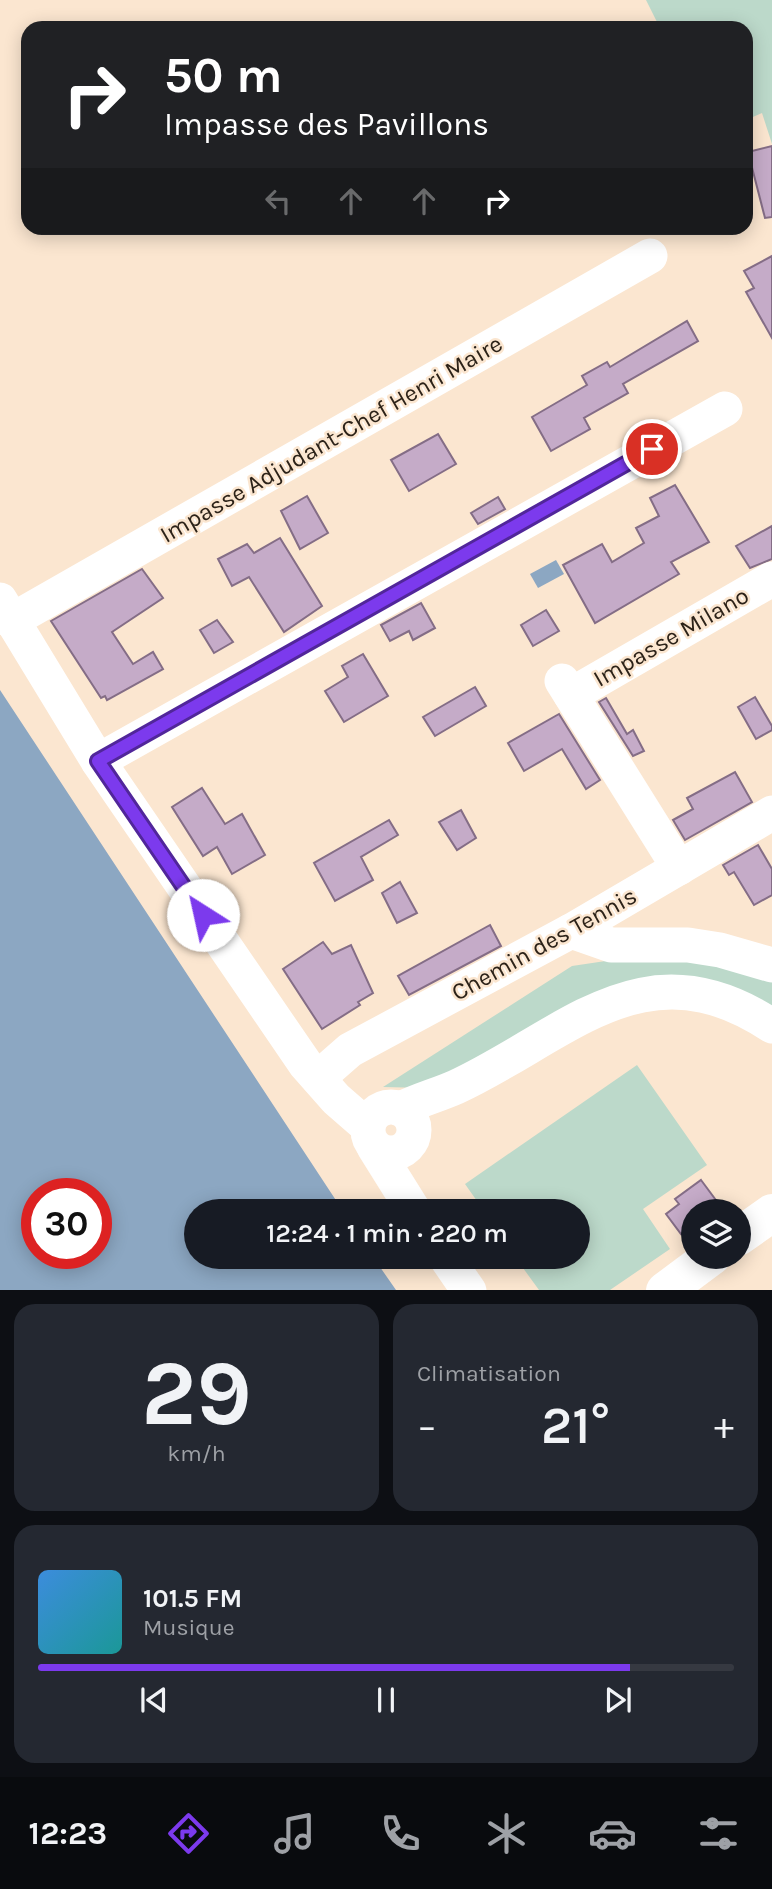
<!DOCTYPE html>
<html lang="fr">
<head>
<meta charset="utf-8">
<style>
	:root { --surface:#171b24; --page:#242831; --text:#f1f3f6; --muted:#9ea1a6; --line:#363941; --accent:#7c3aed }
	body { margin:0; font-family:Karla,sans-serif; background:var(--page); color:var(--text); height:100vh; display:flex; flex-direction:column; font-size:26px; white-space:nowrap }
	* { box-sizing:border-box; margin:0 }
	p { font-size:23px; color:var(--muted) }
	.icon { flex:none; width:38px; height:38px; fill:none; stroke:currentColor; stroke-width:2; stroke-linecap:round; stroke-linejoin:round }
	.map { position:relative; height:1290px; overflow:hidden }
	.panel { display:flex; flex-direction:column; gap:14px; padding:14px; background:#0d0f14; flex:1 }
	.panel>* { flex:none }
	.guide { position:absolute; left:21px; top:21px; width:732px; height:214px; border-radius:21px; box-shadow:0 4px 18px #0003; background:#202124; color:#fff; overflow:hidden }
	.buttons { position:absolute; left:681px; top:1199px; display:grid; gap:14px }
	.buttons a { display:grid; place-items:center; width:70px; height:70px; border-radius:50%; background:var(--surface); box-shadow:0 4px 18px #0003; font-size:35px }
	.speed { position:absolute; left:21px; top:1178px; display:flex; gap:14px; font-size:35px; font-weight:700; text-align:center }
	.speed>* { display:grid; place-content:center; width:91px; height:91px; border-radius:50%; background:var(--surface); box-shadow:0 4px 18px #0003; line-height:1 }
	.speed .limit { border:10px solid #d22; background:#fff; color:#111 }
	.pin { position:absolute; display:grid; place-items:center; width:60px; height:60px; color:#fff; margin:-30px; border:4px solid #fff; border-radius:50%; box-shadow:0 2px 7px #0007 }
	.me { position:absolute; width:77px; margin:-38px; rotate:325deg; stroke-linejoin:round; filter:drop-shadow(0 0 5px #0008) }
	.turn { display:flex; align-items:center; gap:24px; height:147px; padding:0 28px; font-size:32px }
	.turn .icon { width:91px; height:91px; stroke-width:2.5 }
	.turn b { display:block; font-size:49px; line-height:60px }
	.lanes { display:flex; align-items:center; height:66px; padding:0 28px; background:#0003; justify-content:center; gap:35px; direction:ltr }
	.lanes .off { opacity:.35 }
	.big { font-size:52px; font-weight:600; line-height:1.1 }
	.panel .widget { flex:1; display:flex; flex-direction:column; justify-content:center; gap:10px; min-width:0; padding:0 24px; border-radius:21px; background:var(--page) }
	.panel .dial { align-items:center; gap:0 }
	.dial b { font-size:91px; line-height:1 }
	.song { display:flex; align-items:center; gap:21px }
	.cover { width:84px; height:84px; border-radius:10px; background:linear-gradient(135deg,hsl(210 70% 55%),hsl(180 70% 35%)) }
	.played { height:7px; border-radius:4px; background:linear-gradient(90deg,var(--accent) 85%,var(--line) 85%) }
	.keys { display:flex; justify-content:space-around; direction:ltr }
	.heat { display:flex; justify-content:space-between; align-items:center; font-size:38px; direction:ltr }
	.panel .tiles { flex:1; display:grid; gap:14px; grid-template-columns:1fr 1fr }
	.widget:last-child { grid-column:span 2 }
	.trip { position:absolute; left:184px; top:1199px; width:406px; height:70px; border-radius:35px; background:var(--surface); box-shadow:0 4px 18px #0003; font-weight:600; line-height:70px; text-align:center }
	.tabs { display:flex; height:112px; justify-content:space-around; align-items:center; background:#090b0e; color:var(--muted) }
	.tabs .icon { width:49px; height:49px }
	.tabs .current { color:var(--accent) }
	.tabs b { font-size:32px; color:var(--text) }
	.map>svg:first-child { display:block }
</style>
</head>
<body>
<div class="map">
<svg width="772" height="1291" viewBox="0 0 772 1291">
	<rect width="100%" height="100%" fill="#fbe6d0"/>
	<g fill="#bcd9ca">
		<polygon points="646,0 772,0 772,144 762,113 746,120 746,28 660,28"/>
		<polygon points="666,952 772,971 772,1008 677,977 427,1088 383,1087 572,966"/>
		<polygon points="637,1065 707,1165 643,1209 670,1249 610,1290 539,1290 515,1257 578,1256 578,1211 484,1211 465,1184"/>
	</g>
	<g fill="#8ca7c2" fill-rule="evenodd">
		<polygon points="556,560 564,574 538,588 530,574"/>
		<path d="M0,690L343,1211H196V1256L373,1257L396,1290H0ZM37,1194H96V1253H37Z"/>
	</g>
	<g fill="#c5abc8" stroke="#846d86" stroke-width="2">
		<polygon points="772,146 772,217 765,218 748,152"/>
		<polygon points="772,256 772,338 746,292 754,288 744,271"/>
		<polygon points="687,321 698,341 623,384 628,393 584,418 590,429 551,451 532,417 587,385 582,376 607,362 610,367"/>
		<polygon points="438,434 456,464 409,491 391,460"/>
		<polygon points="675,485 709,542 671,562 679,574 595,623 563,565 602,544 612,562 644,543 636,528 659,516 650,498"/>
		<polygon points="307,496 328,533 300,549 281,511"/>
		<polygon points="498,497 505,509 478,524 471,513"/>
		<polygon points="772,526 772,559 750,568 736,546"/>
		<polygon points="280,538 322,606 284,632 249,577 232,586 218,559 247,544 254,553"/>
		<polygon points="142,569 163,598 112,632 133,664 153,652 163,669 107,700 105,696 101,698 51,621"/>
		<polygon points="421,603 435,628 413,640 409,631 390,641 381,625"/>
		<polygon points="546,610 559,631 533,646 521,625"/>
		<polygon points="217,620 233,642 214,653 200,630"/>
		<polygon points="363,654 388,696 344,722 325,691 348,677 342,666"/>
		<polygon points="475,687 486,706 435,736 423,717"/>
		<polygon points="755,697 772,726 772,730 756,739 738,707"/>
		<polygon points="606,698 627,734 633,730 644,751 633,756 599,702"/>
		<polygon points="559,714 600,780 586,789 562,749 524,771 508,743"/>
		<polygon points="735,772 752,802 685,840 673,820 693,809 687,798"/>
		<polygon points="202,788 225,824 242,814 265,855 232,874 217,847 203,856 172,807"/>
		<polygon points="461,810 476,838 457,850 439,822"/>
		<polygon points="389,820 398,835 361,857 373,880 335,901 314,863"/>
		<polygon points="758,845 772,869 772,895 754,905 734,872 729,875 723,865"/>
		<polygon points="400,882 417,913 397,923 382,893"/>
		<polygon points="490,925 501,946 409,995 398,976"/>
		<polygon points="323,942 332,954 351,945 373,993 358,1002 360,1005 322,1029 283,969"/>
		<polygon points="701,1180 724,1211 693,1211 693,1225 681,1234 666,1214 679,1204 675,1199"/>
	</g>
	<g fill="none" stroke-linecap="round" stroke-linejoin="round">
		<g stroke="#fff" stroke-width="35">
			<polyline points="0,600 98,761 306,1065 336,1099 367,1126"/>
			<polyline points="11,621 650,256"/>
			<polyline points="562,681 679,868"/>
			<polyline points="571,695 772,579"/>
			<polyline points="98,761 725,409"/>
			<polyline points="571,931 611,945 688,945 720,950 772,965"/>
			<polyline points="318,1078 350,1050 571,931 772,813"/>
			<circle cx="391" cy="1130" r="23"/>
			<path d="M401,1109C419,1100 438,1095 456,1087C566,1036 644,941 772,1026"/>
			<polyline points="374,1147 414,1211"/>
			<polyline points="445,1256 469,1291"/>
		</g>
		<g stroke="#fff" stroke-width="38">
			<polyline points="738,1237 772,1213"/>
			<polyline points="665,1291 712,1256"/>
		</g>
	</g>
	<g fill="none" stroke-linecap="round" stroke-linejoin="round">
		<defs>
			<polyline id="route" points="203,915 98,761 652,449"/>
		</defs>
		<use href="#route" stroke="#51269a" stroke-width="18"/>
		<use href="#route" stroke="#7c3aed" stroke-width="12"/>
	</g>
	<g text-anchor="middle" stroke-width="5" stroke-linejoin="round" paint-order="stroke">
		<g font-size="24" fill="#2c2218" stroke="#fbe6d0">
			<text transform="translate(331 439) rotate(-30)" y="8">Impasse Adjudant-Chef Henri Maire</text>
			<text transform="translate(671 637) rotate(-30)" y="8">Impasse Milano</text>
			<text transform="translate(544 944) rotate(-29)" y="8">Chemin des Tennis</text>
		</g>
	</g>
</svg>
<div class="buttons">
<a><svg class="icon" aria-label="layers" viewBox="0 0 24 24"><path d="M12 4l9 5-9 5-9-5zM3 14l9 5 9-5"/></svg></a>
</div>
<div class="speed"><div class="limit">30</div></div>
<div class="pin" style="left:652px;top:449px;background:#d93025"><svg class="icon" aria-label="arrive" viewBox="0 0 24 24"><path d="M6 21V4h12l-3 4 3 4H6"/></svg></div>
<svg class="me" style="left:203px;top:915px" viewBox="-20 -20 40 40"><circle r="19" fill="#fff"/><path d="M0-13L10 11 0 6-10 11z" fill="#7c3aed"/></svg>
<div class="trip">12:24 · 1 min · 220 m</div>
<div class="guide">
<div class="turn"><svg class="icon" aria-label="right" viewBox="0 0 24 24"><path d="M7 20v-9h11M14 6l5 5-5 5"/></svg><div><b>50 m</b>Impasse des Pavillons</div></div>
<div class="lanes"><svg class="icon off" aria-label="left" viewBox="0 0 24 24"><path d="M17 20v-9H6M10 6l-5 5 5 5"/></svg><svg class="icon off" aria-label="ahead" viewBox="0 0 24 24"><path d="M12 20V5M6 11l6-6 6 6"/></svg><svg class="icon off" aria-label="ahead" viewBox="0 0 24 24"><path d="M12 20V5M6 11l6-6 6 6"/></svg><svg class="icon" aria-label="right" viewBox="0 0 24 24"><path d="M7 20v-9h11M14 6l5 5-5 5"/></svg></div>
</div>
</div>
<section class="panel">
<div class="tiles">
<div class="widget dial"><b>29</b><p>km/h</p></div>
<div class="widget"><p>Climatisation</p>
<div class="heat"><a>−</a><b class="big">21°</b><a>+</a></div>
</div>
<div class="widget">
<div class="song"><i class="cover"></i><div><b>101.5 FM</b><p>Musique</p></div></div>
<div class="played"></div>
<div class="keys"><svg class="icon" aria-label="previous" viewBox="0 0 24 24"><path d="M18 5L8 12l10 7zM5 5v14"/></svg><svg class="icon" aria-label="pause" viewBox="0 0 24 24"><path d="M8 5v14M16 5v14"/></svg><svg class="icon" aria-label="next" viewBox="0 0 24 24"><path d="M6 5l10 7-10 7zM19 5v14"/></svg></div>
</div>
</div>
</section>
<nav class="tabs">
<b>12:23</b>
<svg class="icon current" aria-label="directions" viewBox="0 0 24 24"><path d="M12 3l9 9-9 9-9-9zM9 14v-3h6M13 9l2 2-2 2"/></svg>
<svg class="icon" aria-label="music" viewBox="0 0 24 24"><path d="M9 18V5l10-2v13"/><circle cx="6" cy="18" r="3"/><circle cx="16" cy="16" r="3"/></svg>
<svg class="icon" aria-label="phone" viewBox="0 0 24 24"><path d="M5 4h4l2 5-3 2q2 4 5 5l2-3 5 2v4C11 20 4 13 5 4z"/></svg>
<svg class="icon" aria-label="climate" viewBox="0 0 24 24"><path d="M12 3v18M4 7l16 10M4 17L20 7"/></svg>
<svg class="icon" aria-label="car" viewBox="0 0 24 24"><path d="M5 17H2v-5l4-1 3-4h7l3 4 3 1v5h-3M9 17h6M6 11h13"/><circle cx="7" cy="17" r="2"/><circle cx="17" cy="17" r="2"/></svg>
<svg class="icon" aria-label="filters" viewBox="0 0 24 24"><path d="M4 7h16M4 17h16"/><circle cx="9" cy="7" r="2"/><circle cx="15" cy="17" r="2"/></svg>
</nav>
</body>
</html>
